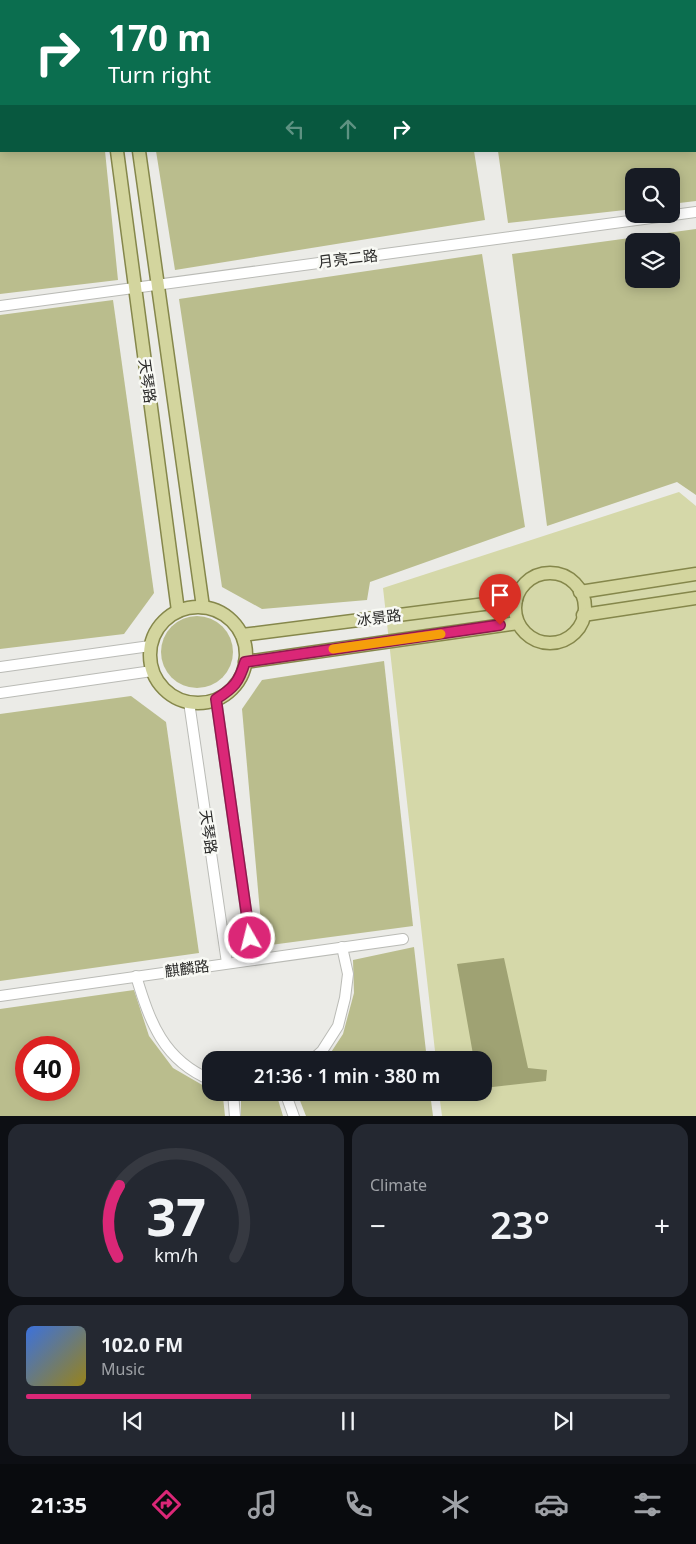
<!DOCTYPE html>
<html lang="en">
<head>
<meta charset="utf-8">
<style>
	:root { --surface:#171b24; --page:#242831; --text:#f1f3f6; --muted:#9ea1a6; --line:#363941; --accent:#db2777 }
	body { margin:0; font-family:"Noto Sans","Noto Sans SC",sans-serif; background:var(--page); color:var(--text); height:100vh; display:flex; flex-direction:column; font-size:19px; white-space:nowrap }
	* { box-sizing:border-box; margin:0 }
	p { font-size:16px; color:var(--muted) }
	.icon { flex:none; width:28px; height:28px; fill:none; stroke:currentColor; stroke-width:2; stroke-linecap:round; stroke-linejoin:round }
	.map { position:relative; height:1116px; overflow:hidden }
	.drawer { display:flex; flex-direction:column; gap:8px; padding:8px; background:#0d0f14; flex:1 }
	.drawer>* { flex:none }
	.top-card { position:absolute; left:0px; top:0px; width:696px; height:152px; box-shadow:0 2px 12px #0003; background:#0b6e4f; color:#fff; overflow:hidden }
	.controls { position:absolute; left:625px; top:168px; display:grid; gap:10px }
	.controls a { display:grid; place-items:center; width:55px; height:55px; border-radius:10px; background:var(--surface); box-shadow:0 2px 12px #0003; font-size:25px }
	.speed { position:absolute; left:15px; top:1036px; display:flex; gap:10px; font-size:25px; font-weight:700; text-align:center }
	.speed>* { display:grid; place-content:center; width:65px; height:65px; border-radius:50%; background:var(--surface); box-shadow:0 2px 12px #0003; line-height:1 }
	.speed .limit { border:8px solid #d22; background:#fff; color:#111 }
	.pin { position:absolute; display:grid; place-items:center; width:42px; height:42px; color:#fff; margin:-51px -21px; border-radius:50% 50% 50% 0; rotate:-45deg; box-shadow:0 0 5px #0007 }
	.pin .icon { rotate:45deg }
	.me { position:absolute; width:55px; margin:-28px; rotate:352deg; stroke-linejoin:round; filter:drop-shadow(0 0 4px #0008) }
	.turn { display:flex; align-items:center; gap:18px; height:105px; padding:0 25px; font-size:22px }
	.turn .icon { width:65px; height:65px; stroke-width:2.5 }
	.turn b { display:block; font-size:35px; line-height:42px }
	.lanes { display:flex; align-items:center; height:48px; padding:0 25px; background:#0003; justify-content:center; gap:25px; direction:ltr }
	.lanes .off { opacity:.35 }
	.big { font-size:38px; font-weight:600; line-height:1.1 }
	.drawer .card { flex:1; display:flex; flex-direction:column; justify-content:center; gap:8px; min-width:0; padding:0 18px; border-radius:15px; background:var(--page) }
	.drawer .dial { align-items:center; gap:0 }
	.dial svg { height:130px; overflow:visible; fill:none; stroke:var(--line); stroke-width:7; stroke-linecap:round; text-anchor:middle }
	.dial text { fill:var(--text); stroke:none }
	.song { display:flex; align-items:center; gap:15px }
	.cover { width:60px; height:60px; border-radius:8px; background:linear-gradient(135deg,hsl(220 70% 55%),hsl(50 70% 35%)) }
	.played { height:5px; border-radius:2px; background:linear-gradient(90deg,var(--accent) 35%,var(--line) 35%) }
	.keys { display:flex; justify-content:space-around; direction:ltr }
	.heat { display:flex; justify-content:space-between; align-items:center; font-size:28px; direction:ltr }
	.drawer .tiles { flex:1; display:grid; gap:8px; grid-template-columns:1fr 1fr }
	.card:last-child { grid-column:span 2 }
	.trip { position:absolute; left:202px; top:1051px; width:290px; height:50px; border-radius:15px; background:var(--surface); box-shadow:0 2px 12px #0003; font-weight:600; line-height:50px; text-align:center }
	.dock { display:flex; height:80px; justify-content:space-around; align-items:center; background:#090b0e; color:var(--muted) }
	.dock .icon { width:35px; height:35px }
	.dock .active { color:var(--accent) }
	.dock b { font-size:22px; color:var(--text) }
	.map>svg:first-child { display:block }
</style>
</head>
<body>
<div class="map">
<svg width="696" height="1117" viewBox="0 0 696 1117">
	<rect width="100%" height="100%" fill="#ebebe7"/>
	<polygon fill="#d5d8a9" points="679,492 696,506 696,1116 442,1116 439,1093 484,1092 484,1060 436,1060 383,588"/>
	<g fill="#babd8d" fill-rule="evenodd">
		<polygon points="0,0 83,0 83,1 1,1 1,68 0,68"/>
		<polygon points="136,0 270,0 265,1 136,1"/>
		<polygon points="477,0 696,0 696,201 671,204 671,176 634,176 634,209 508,223 498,151 695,151 695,1 478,1"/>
		<polygon points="0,89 1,89 1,151 105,151 118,280 0,294"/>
		<polygon points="156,151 474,151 485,220 175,270"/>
		<path d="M696,229V495L677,482L547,526L512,254ZM634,241H671V279H634Z"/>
		<polygon points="482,254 525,527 370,582 367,600 262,609 222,587 179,299"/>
		<polygon points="113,300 154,593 124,634 0,649 0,315"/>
		<circle cx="197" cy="652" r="36"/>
		<polygon points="384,661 413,926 263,946 242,709 262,680"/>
		<polygon points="131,696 166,722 199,953 0,981 0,714"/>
		<polygon points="414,947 427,1060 326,1060 343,1034 354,993 353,960"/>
		<path d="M134,990L149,1036L173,1068L211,1090V1092L216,1093L223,1097L225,1116H0V1009ZM26,1048H69V1090H26Z"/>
		<polygon points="241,1093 276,1093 283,1116 241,1116"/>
		<polygon points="297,1093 430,1093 433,1116 306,1116"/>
	</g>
	<polygon fill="#9fa273" points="504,958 528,1068 547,1070 546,1081 484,1088 484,1060 474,1060 457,964"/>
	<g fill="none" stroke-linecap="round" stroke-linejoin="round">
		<defs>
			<g id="minor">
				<polyline points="0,80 1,79"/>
				<path d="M0,306C232,273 464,245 696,212"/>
				<polyline points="0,667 150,646"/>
				<polyline points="0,693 152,671"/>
				<polyline points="216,699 253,960"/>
				<polyline points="189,702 227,963"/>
				<path d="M136,976C150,1022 163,1060 211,1080"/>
				<polyline points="0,996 403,939"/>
				<polyline points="312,1060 322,1051 338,1026 345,998 348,974 342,947"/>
				<polyline points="233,1092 235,1117"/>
				<polyline points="285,1092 294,1117"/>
			</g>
			<g id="major">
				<polyline points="96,0 96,1"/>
				<polyline points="120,0 120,1"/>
				<polyline points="117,151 178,611"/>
				<polyline points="139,151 203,607"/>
				<circle cx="550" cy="608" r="35"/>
				<polyline points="580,592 696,574"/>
				<circle cx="198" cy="655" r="48"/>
				<polyline points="583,615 696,598"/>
				<polyline points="242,635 516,600"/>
				<polyline points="245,662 518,623"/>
			</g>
		</defs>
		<use href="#minor" stroke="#babbb6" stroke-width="12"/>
		<use href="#major" stroke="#85874b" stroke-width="15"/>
		<use href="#minor" stroke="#fff" stroke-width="10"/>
		<use href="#major" stroke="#d3d59e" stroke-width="12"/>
	</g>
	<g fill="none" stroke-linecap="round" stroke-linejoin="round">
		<defs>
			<path id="route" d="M250,938L216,699C234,688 239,682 245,662L500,625"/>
		</defs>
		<use href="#route" stroke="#8e194d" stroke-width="12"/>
		<use href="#route" stroke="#db2777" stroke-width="9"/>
		<polyline stroke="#f59e0b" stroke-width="9" points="333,649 441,634"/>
	</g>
	<g text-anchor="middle" stroke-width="5" stroke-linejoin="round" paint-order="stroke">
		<g font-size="15" fill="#2a2a29" stroke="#f8f9f4">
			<text transform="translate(348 259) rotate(-7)" y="5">月亮二路</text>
			<text transform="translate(147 381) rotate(82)" y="5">天琴路</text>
			<text transform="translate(379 618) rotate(-7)" y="5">冰景路</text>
			<text transform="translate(208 832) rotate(82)" y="5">天琴路</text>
			<text transform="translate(187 969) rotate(-8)" y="5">麒麟路</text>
		</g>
	</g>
</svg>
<div class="controls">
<a><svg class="icon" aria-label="search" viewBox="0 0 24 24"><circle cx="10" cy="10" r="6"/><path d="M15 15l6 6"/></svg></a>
<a><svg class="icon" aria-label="layers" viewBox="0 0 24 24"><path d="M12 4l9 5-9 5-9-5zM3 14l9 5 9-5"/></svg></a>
</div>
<div class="speed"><div class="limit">40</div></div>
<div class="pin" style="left:500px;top:625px;background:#d93025"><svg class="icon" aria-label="arrive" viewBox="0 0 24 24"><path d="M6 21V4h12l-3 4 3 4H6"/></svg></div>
<svg class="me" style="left:250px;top:938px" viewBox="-20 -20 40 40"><circle r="17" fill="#db2777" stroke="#fff" stroke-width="3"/><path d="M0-11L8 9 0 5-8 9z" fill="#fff"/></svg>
<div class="trip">21:36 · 1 min · 380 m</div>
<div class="top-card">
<div class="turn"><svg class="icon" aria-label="right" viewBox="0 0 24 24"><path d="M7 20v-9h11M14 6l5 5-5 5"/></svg><div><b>170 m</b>Turn right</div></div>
<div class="lanes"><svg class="icon off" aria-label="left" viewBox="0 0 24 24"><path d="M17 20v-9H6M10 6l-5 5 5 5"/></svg><svg class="icon off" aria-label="ahead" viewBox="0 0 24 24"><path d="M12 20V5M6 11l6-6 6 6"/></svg><svg class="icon" aria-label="right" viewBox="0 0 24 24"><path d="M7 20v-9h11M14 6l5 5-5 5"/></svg></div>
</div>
</div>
<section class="drawer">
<div class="tiles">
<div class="card dial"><svg viewBox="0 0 100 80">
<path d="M14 69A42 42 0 1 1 86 69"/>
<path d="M14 69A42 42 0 0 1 15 25" stroke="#db2777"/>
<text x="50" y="56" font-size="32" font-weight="700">37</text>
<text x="50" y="72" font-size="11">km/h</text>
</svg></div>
<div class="card"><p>Climate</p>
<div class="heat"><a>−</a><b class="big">23°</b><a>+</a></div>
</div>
<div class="card">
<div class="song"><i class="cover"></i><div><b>102.0 FM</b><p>Music</p></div></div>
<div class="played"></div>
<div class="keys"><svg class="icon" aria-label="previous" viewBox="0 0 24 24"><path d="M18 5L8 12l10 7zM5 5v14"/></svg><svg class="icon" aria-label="pause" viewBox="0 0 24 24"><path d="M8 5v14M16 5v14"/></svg><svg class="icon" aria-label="next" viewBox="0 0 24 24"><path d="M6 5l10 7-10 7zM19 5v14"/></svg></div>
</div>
</div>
</section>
<nav class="dock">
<b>21:35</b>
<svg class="icon active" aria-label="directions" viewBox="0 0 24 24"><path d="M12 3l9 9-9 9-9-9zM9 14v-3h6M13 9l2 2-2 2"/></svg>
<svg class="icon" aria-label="music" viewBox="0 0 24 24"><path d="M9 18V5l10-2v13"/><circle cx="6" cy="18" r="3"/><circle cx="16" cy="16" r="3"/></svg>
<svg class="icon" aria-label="phone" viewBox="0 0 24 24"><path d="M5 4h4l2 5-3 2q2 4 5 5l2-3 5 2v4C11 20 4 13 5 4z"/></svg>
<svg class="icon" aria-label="climate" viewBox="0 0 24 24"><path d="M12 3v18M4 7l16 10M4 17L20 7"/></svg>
<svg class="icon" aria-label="car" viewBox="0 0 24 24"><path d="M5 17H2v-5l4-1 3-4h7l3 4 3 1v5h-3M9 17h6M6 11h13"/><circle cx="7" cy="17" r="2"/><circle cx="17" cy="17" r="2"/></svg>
<svg class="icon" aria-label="filters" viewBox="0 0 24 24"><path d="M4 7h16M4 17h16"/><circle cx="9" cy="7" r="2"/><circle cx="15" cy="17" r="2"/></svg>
</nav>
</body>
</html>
